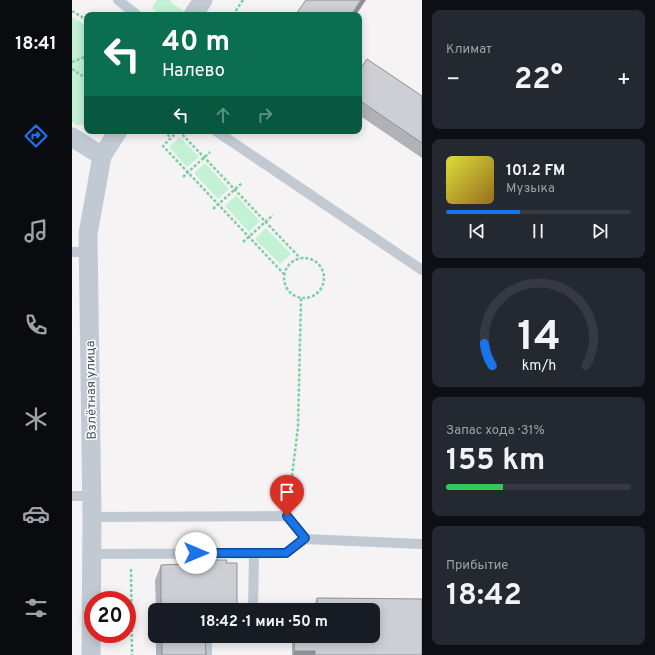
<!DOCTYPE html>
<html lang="ru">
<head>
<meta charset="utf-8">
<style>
	:root { --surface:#171b24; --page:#242831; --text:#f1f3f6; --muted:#9ea1a6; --line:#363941; --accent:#1a73e8 }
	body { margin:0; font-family:Overpass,sans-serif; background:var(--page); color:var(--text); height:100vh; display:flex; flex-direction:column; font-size:15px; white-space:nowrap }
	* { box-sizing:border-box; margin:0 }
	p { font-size:13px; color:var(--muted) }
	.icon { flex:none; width:22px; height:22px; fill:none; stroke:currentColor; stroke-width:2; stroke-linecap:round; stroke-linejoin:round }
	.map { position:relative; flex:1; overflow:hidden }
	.drawer { display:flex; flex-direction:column; gap:10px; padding:10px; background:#0d0f14; width:233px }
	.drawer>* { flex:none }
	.top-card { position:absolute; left:12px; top:12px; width:278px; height:122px; border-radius:8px; box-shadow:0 2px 10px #0003; background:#0b6e4f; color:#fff; overflow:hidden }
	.speed { position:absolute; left:12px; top:591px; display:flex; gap:8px; font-size:20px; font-weight:700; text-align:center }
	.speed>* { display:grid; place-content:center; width:52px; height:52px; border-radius:50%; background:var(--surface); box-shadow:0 2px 10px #0003; line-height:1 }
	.speed .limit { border:6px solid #d22; background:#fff; color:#111 }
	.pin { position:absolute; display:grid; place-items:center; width:34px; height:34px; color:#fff; margin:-41px -17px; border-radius:50% 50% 50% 0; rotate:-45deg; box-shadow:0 0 4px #0007 }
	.pin .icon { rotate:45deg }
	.me { position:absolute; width:44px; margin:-22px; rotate:90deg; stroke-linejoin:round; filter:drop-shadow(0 0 3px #0008) }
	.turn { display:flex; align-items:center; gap:14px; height:84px; padding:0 12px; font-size:18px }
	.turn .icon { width:52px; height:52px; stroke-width:2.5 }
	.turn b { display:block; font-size:28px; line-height:34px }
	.lanes { display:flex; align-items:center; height:38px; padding:0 12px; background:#0003; justify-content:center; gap:20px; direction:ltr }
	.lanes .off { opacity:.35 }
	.big { font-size:30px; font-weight:700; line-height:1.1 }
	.drawer .card { flex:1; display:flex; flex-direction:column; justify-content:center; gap:6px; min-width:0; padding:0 14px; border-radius:8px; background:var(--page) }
	.drawer .dial { align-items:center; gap:0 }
	.dial svg { height:104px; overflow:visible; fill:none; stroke:var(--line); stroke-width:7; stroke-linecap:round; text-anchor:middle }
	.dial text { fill:var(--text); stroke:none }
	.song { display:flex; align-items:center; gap:12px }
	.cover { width:48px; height:48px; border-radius:6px; background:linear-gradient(135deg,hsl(60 70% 55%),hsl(40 70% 35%)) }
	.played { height:4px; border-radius:2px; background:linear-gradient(90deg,var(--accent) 40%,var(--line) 40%) }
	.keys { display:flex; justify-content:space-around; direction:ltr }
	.heat { display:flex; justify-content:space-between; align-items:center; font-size:22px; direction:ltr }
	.charge { height:6px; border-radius:3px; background:linear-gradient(90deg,#34c759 31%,var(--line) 0) }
	.trip { position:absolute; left:76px; top:603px; width:232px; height:40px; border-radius:8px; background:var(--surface); box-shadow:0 2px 10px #0003; font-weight:700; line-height:40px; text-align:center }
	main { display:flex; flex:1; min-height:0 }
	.menu { display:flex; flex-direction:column; width:72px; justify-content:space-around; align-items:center; background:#090b0e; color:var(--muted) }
	.menu .icon { width:28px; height:28px }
	.menu .current { color:var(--accent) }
	.menu b { font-size:18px; color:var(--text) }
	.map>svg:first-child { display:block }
</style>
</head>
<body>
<main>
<nav class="menu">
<b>18:41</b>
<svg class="icon current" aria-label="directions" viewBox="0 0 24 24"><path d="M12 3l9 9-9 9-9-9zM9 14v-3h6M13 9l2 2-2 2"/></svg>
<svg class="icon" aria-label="music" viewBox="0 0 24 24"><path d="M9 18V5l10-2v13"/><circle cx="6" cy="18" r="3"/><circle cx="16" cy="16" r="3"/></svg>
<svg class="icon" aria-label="phone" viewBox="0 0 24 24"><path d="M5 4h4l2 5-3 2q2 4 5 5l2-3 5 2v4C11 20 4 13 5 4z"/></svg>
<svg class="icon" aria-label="climate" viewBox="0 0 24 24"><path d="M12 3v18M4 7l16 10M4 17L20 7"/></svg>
<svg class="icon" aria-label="car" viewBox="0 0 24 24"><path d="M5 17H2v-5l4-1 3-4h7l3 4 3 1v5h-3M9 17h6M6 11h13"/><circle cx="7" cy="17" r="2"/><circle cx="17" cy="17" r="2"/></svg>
<svg class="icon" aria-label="filters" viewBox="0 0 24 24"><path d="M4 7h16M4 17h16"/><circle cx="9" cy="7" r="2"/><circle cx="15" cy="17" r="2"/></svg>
</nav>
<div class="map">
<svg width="350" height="655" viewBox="0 0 350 655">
	<rect width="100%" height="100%" fill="#f5f3f3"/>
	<g fill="#c3f1d5">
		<polygon points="85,0 99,0 98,2 115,13 110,15 90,15 80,8"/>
		<polygon points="0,17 15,26 15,125 4,125 0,122"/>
		<polygon points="108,137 127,157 115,167 97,147"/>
		<polygon points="133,163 157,189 146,199 122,173"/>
		<polygon points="164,195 188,221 177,232 153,206"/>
		<polygon points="194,228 219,254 208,264 183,239"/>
	</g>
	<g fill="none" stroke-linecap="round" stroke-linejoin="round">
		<g stroke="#7ad0a6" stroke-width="2.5" stroke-dasharray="3 2" stroke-linecap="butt">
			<polyline points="0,11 15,20"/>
			<polyline points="161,15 171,0"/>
			<polyline points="0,62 15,56"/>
			<polyline points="0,69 15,79"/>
			<polyline points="92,131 99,138"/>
			<polyline points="106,131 91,146 212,274"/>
			<polyline points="107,131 228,258"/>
			<polyline points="111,177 138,152"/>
			<polyline points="141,209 170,183"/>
			<polyline points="171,242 201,215"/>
			<circle cx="232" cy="278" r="20"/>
			<polyline points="217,501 226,427 229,298"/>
			<polyline points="59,569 60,655"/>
		</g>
		<g stroke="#c1cad2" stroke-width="10">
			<polyline points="46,0 65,15"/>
			<polyline points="144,131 350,270"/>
			<polyline points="0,252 17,252"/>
			<polyline points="0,496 20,496"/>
			<polyline points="20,517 215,516 233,539"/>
			<polyline points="20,554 214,553 233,539 350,544"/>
			<polyline points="181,610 182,553"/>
			<polyline points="135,655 135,637 173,637 174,636"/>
		</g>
		<g stroke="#c1cad2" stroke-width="19">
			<polyline points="121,15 131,0"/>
			<polyline points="0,137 30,156"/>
			<polyline points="19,655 20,517 16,234 30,156 46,131"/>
		</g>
	</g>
	<g fill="#b0b2b7">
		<polygon points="287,71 350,96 350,158 287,115"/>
		<polygon points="115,560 154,563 164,610 84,610 83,580 89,565 114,564"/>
		<polygon points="245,598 350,599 350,655 220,655 220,636 301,636 301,610 242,610 242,606"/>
		<polygon points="84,636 133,636 134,655 84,655"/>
	</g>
	<g fill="#909195">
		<polygon points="289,0 294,0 284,15 279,15"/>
		<polygon points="133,606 165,606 164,610 132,610"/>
		<polygon points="222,651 243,651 242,655 221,655"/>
	</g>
	<g fill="#cdcfd5" stroke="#909195">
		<polygon points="234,0 289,0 279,15 226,15 224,14"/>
		<polygon points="295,59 350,96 350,143 287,100 287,71"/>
		<polygon points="115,560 155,560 154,563 165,563 165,606 133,606 133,610 89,610 89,565 115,564"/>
		<polygon points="245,598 350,599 350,655 243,655 243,651 222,651 223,636 301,636 301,610 245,610"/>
		<polygon points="90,636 133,636 134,655 90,655"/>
	</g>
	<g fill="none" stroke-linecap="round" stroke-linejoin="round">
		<defs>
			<polyline id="route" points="124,553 214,553 233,538 215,516"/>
		</defs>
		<use href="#route" stroke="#114b97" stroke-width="10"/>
		<use href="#route" stroke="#1a73e8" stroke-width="7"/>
	</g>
	<g text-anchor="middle" stroke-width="3" stroke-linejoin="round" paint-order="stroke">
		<g font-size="13" fill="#4a5661" stroke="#fff">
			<text transform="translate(18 390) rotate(-91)" y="5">Взлётная улица</text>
		</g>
	</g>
</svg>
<div class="speed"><div class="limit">20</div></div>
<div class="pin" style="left:215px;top:516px;background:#d93025"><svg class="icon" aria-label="arrive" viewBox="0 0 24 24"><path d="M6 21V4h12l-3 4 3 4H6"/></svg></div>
<svg class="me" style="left:124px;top:553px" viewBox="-20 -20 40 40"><circle r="19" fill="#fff"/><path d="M0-13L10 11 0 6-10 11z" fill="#1a73e8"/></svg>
<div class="trip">18:42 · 1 мин · 50 m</div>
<div class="top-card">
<div class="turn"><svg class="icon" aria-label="left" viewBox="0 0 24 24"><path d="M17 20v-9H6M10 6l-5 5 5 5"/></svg><div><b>40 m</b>Налево</div></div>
<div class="lanes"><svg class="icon" aria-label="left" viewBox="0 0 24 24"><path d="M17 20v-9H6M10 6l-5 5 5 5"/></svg><svg class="icon off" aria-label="ahead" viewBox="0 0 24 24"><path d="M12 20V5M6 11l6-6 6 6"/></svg><svg class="icon off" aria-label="right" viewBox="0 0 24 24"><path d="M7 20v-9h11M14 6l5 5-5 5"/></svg></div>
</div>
</div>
<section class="drawer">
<div class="card"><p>Климат</p>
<div class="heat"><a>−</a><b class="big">22°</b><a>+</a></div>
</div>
<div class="card">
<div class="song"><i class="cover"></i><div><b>101.2 FM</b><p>Музыка</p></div></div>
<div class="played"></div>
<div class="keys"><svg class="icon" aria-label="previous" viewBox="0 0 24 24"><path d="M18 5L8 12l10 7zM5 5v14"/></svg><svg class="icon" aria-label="pause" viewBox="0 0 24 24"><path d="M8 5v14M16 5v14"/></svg><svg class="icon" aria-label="next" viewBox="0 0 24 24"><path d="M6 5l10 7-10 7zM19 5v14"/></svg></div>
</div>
<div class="card dial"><svg viewBox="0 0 100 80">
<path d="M14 69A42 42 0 1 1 86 69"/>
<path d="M14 69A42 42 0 0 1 8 52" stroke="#1a73e8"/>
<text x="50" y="56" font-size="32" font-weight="700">14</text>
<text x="50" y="72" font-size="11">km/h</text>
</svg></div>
<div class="card"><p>Запас хода · 31%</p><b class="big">155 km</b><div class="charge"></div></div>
<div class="card"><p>Прибытие</p><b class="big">18:42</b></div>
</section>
</main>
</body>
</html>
